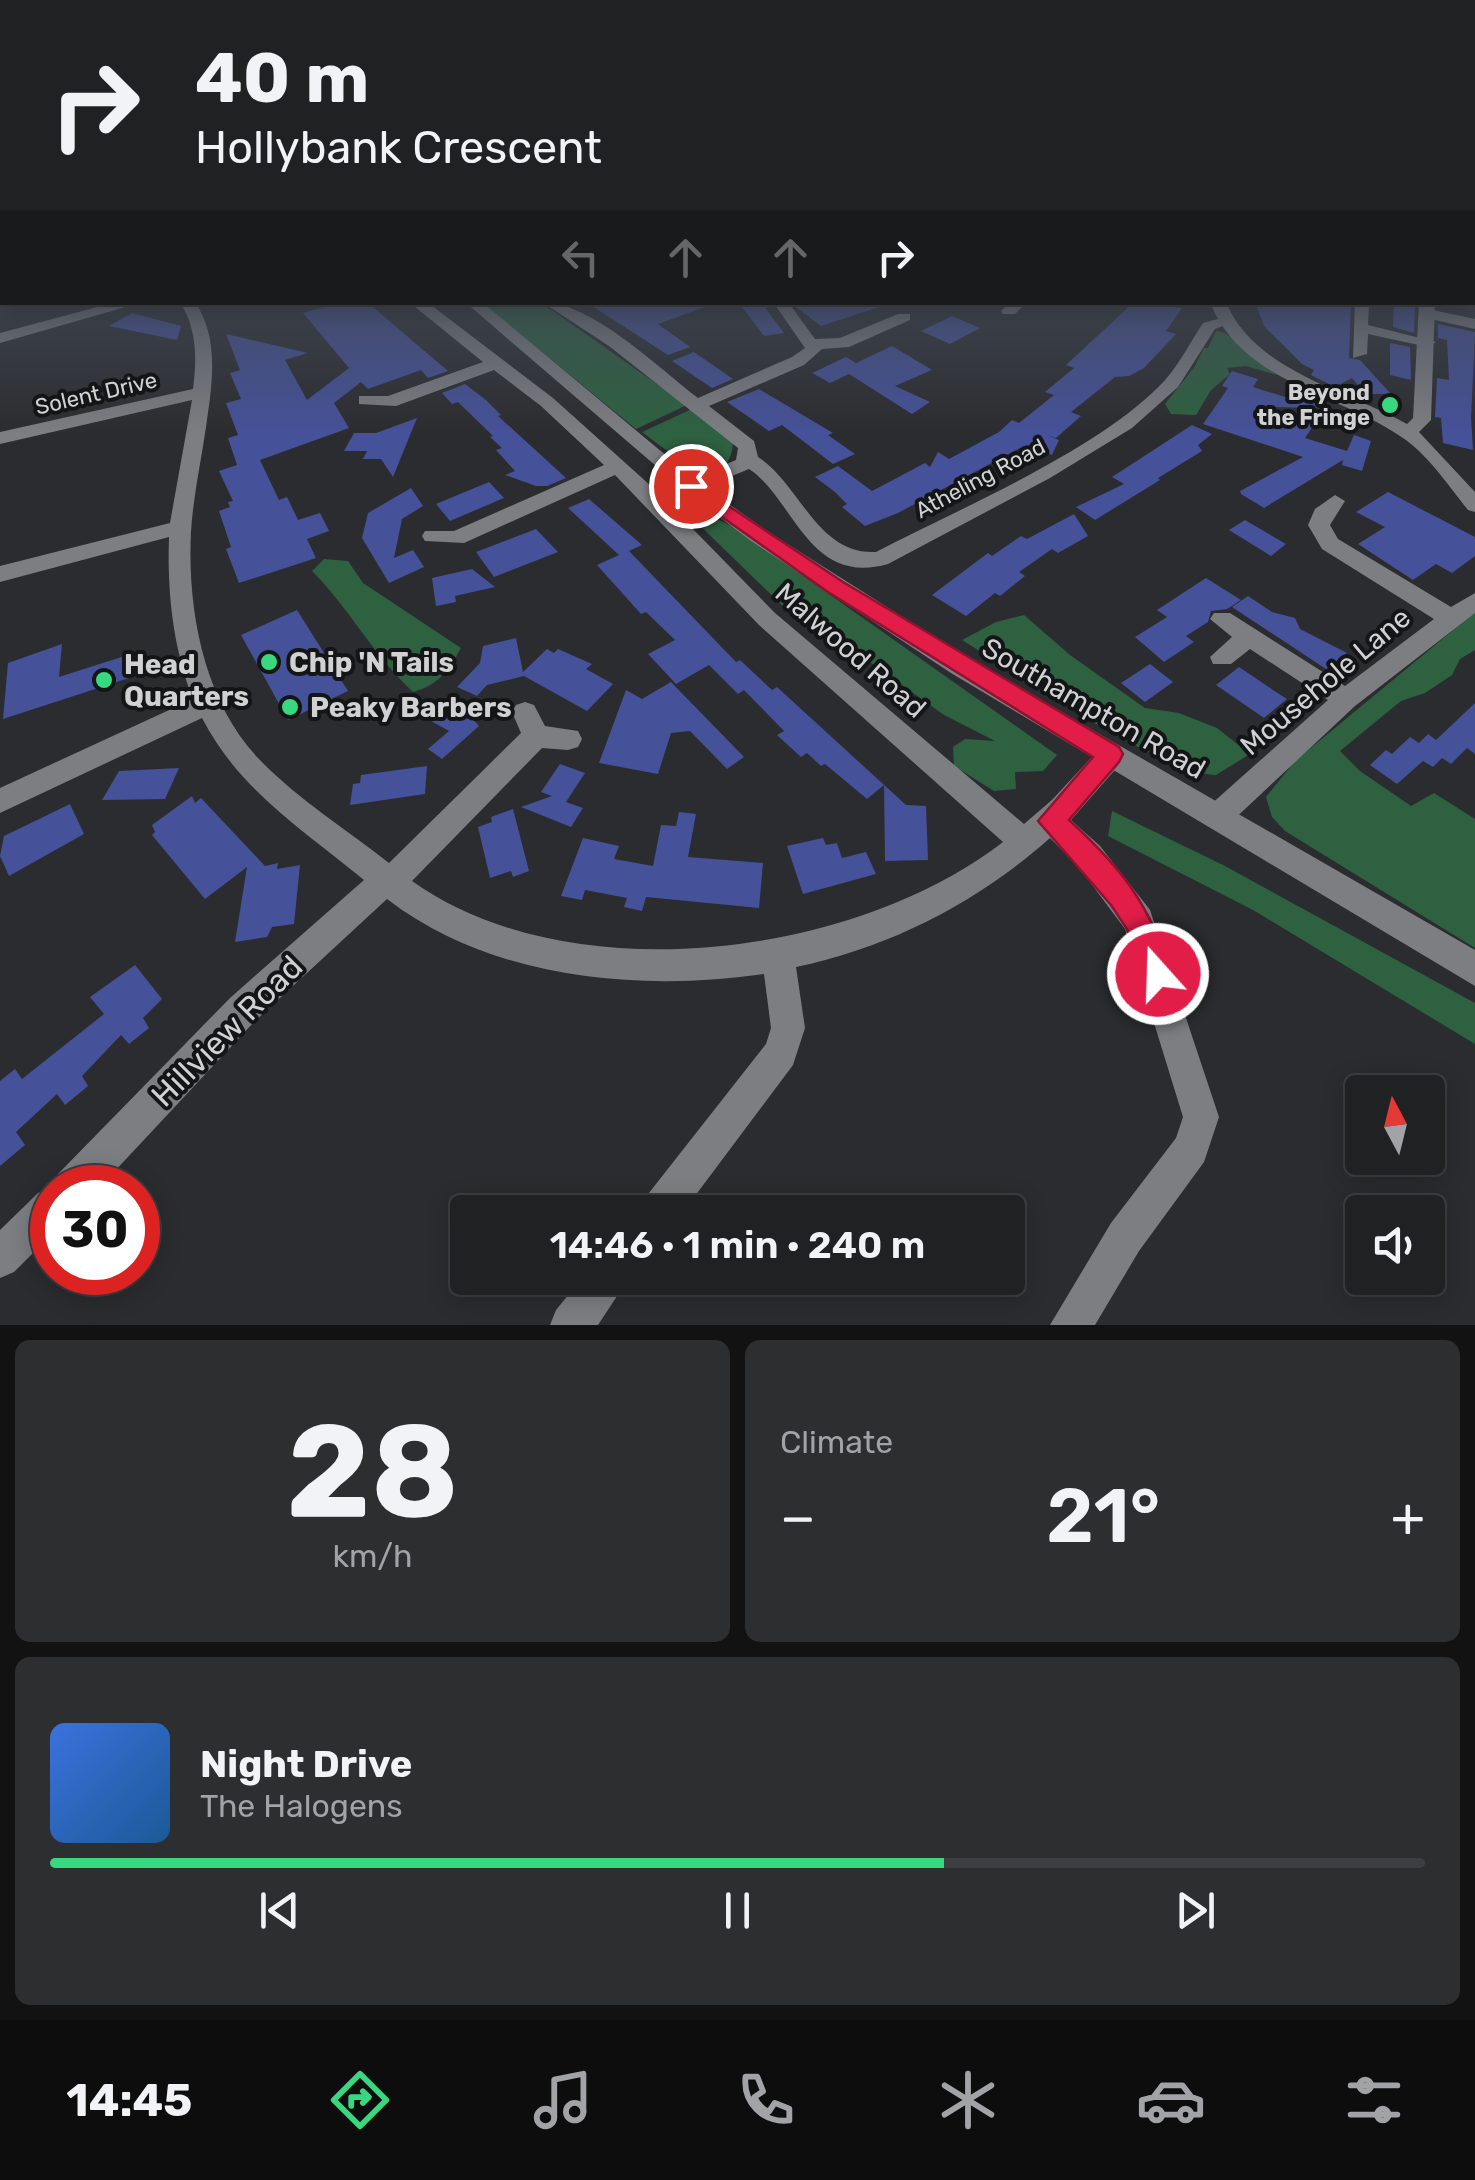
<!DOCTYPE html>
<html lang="en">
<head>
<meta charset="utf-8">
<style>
	:root { --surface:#202123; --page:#2d2e30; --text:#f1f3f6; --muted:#a2a3a6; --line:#3d3e41; --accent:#38d880 }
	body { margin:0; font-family:Rubik,sans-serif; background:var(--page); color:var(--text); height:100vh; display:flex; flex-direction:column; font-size:38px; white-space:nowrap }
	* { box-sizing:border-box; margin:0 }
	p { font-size:32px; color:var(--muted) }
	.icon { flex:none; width:55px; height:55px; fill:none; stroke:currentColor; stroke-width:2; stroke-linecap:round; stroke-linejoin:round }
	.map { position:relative; height:1325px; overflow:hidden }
	.sheet { display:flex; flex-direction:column; gap:15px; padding:15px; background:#121213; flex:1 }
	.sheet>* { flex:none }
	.top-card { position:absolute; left:0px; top:0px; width:1475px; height:305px; box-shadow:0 5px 25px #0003,0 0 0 2px var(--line); background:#202123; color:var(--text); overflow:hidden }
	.needle { width:65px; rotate:353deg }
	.controls { position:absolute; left:1345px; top:1075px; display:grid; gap:20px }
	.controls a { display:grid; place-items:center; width:100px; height:100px; border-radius:10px; background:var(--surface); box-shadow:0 5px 25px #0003,0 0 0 2px var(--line); font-size:50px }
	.speed { position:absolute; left:30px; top:1165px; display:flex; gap:20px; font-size:50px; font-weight:700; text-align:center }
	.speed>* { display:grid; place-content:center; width:130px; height:130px; border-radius:50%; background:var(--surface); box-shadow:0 5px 25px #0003,0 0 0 2px var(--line); line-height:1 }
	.speed .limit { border:15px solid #d22; background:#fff; color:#111 }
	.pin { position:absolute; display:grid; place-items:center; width:85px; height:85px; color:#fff; margin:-42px; border:5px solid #fff; border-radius:50%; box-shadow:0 2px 10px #0007 }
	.me { position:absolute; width:110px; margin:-55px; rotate:340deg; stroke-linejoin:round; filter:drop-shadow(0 0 8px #0008) }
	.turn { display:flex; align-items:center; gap:35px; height:210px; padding:0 30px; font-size:45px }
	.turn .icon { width:130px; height:130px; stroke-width:2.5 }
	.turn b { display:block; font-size:70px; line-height:85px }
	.lanes { display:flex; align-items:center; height:95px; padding:0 30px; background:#0003; justify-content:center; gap:50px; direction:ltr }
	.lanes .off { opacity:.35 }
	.big { font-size:75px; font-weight:600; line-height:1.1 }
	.sheet .widget { flex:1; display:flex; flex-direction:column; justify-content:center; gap:15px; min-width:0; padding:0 35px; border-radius:15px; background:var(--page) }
	.sheet .dial { align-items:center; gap:0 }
	.dial b { font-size:130px; line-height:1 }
	.song { display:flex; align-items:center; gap:30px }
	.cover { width:120px; height:120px; border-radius:15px; background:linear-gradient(135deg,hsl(220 70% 55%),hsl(210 70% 35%)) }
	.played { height:10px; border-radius:5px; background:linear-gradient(90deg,var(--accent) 65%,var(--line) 65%) }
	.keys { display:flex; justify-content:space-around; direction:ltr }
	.heat { display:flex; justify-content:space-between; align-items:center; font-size:55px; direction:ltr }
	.sheet .tiles { flex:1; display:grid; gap:15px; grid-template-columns:1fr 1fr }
	.widget:last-child { grid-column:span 2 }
	.trip { position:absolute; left:450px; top:1195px; width:575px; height:100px; border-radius:10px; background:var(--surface); box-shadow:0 5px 25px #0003,0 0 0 2px var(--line); font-weight:600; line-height:100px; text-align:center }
	.menu { display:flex; height:160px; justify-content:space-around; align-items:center; background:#0d0d0e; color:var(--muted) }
	.menu .icon { width:70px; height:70px }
	.menu .active { color:var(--accent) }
	.menu b { font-size:45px; color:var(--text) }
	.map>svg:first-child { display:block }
</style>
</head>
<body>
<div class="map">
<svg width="1475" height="1325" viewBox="0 0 1475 1325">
	<rect width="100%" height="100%" fill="#2b2c2f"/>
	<g fill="#2d6140">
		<polygon points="482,303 537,303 550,309 687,405 636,429"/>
		<polygon points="1216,331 1225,333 1277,375 1246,366 1227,368 1230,374 1211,390 1196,415 1171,414 1165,404 1195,366 1204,348 1208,348"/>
		<path d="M692,409L733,443C728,502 662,447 642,432Z"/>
		<polygon points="707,514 737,529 1057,755 1043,771 1015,772 1016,789 994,791 954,766 953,747 965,739 995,741 944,715 850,648 790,613 693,519"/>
		<path d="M324,559L348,561L363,583L461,648C448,671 439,685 413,692C374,656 349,608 312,571Z"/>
		<polygon points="1475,612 1475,650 1460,659 1452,675 1425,693 1401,701 1340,751 1360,771 1411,806 1434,793 1475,819 1475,948 1285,831 1272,817 1266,797 1295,761"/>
		<path d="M1024,615L1070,655L1145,708L1179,713L1217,728L1250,754L1216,775C1162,774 1014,672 962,640L996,622Z"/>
		<polygon points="1112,811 1225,866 1475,1003 1475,1044 1253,910 1108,836"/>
	</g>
	<g fill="#455199">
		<polygon points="340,302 367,302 448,371 428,378 421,370 368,389 361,382 334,403 349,428 260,460 279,500 287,497 298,520 320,513 329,531 307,539 316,558 239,583 226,549 231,547 219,511 230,507 228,502 233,501 219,471 237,465 228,438 238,435 226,403 241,399 230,373 240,370 226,334 308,353 285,360 307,400 349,368 303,313"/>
		<polygon points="586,302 710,302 710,305 658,324 690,347 668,355"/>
		<polygon points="738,302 761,302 784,333 764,336"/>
		<polygon points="816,302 881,302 882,306 821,326 796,307"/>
		<polygon points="1134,302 1182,308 1166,331 1176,334 1144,368 1129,376 1115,377 1071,412 1081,416 1056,438 1047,435 1059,440 1052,455 1031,446 1020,448 898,513 865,526 842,507 847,504 835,492 815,477 838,466 872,491 925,463 930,467 938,452 949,459 999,432 1012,420 1019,423 1054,395 1045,392 1074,368 1066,365"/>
		<polygon points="1255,302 1351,302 1349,358 1360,360 1391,394 1365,394 1352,378 1335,387 1311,375 1314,370 1302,364 1264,326"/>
		<polygon points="1394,302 1415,305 1414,333 1393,327"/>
		<polygon points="132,313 181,326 177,340 109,326"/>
		<polygon points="952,316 980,328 950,344 921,331"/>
		<polygon points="1438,324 1475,332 1471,418 1473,450 1443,443 1441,418 1435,417 1437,378 1449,380 1447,340 1438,338"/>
		<polygon points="1390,343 1410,347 1411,380 1390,375"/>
		<polygon points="892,346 932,370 895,386 930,402 912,414 849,374 830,383 812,373 846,357 856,363"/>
		<polygon points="694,352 733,379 712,388 672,361"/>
		<polygon points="1232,371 1258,379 1253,387 1295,400 1300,391 1324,401 1320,408 1263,407 1315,423 1305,438 1347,451 1354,435 1371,441 1362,471 1342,465 1343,460 1264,508 1241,494 1240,491 1303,457 1203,424 1228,388 1222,386"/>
		<polygon points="465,384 486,400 501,415 498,416 566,478 547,486 536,486 505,475 515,471 496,450 502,448 490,437 493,436 458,402 452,404 442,393"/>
		<polygon points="759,389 833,433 828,435 855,454 833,464 782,425 769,431 727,402"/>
		<polygon points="417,418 393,477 381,459 363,459 367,451 344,451 354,433 376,433"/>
		<polygon points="1192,425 1212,434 1198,445 1202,451 1158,478 1160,480 1095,520 1076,507 1124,484 1112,477"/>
		<polygon points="489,482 504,498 450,521 436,504"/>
		<polygon points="411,488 423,506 402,519 394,558 413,550 424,567 389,583 362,538 368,513"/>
		<polygon points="1388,492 1475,537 1475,556 1452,573 1436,564 1413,580 1358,544 1385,527 1356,512"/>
		<polygon points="589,499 642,545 629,551 736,662 740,660 772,690 777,687 906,805 926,806 928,860 885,861 884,785 867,799 825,764 821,766 807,753 801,757 777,735 784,731 744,690 738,694 709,665 676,684 648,654 675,640 646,612 641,614 597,565 619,555 568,508"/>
		<polygon points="1074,514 1088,536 1058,553 1052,549 1019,572 1025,576 1000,596 995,593 966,616 932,595 988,553 992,556 1021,536 1027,539"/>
		<polygon points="1245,520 1286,544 1271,556 1229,530"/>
		<polygon points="536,529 558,552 494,577 476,552"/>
		<polygon points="472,569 495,587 455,596 456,602 436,606 432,578"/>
		<polygon points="1206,578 1241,600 1227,609 1211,611 1208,622 1186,636 1194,642 1164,662 1135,637 1167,617 1157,610"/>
		<polygon points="1248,596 1272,612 1295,618 1300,629 1347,653 1326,669 1232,607"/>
		<polygon points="297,610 348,691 288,720 241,635"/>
		<polygon points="516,638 523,672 547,649 554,653 558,649 592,664 586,669 613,684 587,711 524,676 487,685 477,696 457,687 480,663 483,646"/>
		<polygon points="62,644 59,677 131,654 132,677 3,719 8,663"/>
		<polygon points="1150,664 1173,682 1145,702 1121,683"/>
		<polygon points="1239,667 1273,690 1287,699 1264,718 1216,685"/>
		<polygon points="671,682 744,757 727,769 690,731 671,733 658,774 599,763 626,690 642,699"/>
		<polygon points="454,698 476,709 470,716 479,726 442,759 428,749 449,731 431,721"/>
		<polygon points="1475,703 1475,754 1467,748 1451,764 1442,758 1433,767 1423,761 1397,784 1370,765 1386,750 1392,754 1410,737 1419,743 1428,734 1436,740"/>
		<polygon points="560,764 585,773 566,802 583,808 571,827 521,807 552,796 541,792"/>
		<polygon points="427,766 425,794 350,805 353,784 360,783 361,775"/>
		<polygon points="179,768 165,799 102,800 119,771"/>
		<polygon points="192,796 195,803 201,798 265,866 278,863 277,869 300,865 294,924 272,927 267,937 235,942 247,867 205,899 152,835 155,832 152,825"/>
		<polygon points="70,804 84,834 9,876 0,856 4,836"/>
		<polygon points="513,809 529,871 513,877 511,871 490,878 478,827 492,822 491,817"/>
		<polygon points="679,812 696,814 688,857 763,863 759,908 646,897 642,911 624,907 627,898 585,890 582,900 561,896 583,838 619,846 614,859 653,866 661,825 676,826"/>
		<polygon points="823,838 826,845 837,843 842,858 866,852 876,874 803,894 787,846"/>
		<polygon points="135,965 162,999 143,1018 149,1028 129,1044 121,1035 82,1076 88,1086 65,1105 57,1094 16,1132 25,1145 0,1166 0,1081 15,1069 22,1079 104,1014 90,997"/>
	</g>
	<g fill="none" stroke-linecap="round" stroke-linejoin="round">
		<g fill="#7d7e82" fill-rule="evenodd">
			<polygon points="116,302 143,302 0,343 0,333"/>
			<path d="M180,302H195C220,339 212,385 206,427C201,462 193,497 191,532C187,610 204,701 258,758C297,799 345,828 389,863L521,733L512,712L516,705L525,702L534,705L545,726L578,731L582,739L578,747L568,750L542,748L412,881C570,994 855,957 1003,842L759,625L615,475L464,543L425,541L422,536L425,531H454L604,465L541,406L494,370L396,406L359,404V396H388L483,362L409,302H427L553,398L651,486L775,613L1024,824L1052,800L1101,747L1111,744L1121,747L1125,755L1121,763L1071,820L1100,846L1150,910L1219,1117L1204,1162L1139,1251L1095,1325H1050L1111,1223L1176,1138L1183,1117L1125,929L1078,866L1050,838C978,902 891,947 796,967L805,1028L793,1065L683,1212H639L645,1198L766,1044L771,1028L764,974C638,992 491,979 387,899L254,1022L99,1188H53L58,1174L230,998L364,880C303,830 239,790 202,718L0,813V788L193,699C173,648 167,592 169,537L0,582V566L170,523L192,400L0,444V432L193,389C197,358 197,329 180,302Z"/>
			<path d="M542,302C591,302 659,368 698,398L792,357L805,348L773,302H788L815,339L840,338L898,314H910V320L849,347L822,349L804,365L709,406L754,441L758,457C800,484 817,555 876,552C960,508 1102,449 1165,380C1180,363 1191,341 1203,323L1225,317L1233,322L1215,329L1178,387L1132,428L1050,478L888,564C808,587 794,498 749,469L698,490H684V482L736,460L738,448L609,346Z"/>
			<polygon points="1010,302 1027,302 1015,314 1003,314 1001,311"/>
			<polygon points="1355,302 1369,305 1368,325 1436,342 1428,347 1368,334 1367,354 1353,358"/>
			<polygon points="1428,309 1475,319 1475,329 1422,317 1420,314"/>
			<polygon points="1335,495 1345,501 1330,525 1338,539 1451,607 1475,593 1475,613 1355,706 1229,824 1219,828 1209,824 1204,815 1209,806 1328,700 1250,649 1231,664 1213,664 1210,657 1232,637 1210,619 1214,613 1230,613 1345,686 1434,619 1322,549 1308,525 1315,509"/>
			<polygon points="52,1187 52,1234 14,1272 0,1278 0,1230 38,1193"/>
			<polygon points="582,1278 629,1278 598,1325 550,1325 556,1310"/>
		</g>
		<g fill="#7d7e82" fill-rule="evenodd">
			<polygon points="465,302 482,302 698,482 767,531 969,659 1475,950 1475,986 951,673 751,541 684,490"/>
			<path d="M1210,302H1226C1254,371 1347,390 1407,424L1413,418L1419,302H1435L1431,420L1419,432L1475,492V512L1468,510C1447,484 1428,454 1400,436C1337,393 1241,382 1210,302Z"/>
		</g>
	</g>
	<linearGradient id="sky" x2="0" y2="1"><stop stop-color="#18181a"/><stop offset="0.57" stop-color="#444b58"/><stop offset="1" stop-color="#444b58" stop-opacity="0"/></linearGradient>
	<rect width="1475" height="435" fill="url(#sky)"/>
	<path fill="#e11d48" stroke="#92132f" stroke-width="2.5" d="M691,481L843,582L1119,747L1123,754L1119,762L1069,820C1126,872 1146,902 1174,974L1169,985L1158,989L1148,985L1127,929L1111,905L1038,821L1093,757L828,592L684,490V482Z"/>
	<g fill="#38d880" stroke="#141516" stroke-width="4">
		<circle cx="1390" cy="405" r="10"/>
		<circle cx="269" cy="662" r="10"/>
		<circle cx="104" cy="680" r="10"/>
		<circle cx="290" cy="707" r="10"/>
	</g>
	<g text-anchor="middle" stroke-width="8" stroke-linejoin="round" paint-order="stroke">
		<g font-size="22" font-weight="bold" fill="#d1d1d3" stroke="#141516" text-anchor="end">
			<text x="1370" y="400">Beyond<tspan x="1370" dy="25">the Fringe</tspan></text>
		</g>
		<g font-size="22" fill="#d1d1d3" stroke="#141516">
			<text transform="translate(96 393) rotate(-13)" y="8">Solent Drive</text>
			<text transform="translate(980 478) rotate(-28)" y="8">Atheling Road</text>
		</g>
		<g font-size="28" fill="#d1d1d3" stroke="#141516">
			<text transform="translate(851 650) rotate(41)" y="10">Malwood Road</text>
			<text transform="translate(1325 681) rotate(-40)" y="10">Mousehole Lane</text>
			<text transform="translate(1094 708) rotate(30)" y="10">Southampton Road</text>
		</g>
		<g font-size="28" font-weight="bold" fill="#d1d1d3" stroke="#141516" text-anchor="start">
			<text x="289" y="672">Chip 'N Tails</text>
			<text x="124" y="674">Head<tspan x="124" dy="32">Quarters</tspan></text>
			<text x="310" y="717">Peaky Barbers</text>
		</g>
		<g font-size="32" fill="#d1d1d3" stroke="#141516">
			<text transform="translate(227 1031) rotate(-45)" y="11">Hillview Road</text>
		</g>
	</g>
</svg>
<div class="controls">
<a><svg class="needle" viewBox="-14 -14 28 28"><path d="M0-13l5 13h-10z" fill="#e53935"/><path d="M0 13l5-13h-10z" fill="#a2a3a6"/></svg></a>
<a><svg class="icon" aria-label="sound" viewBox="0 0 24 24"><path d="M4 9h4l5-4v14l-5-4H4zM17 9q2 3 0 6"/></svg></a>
</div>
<div class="speed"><div class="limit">30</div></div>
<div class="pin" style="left:691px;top:486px;background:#d93025"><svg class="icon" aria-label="arrive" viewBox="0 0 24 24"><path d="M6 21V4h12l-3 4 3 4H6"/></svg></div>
<svg class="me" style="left:1158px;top:974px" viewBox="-20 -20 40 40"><circle r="17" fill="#e11d48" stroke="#fff" stroke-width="3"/><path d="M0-11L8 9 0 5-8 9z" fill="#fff"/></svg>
<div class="trip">14:46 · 1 min · 240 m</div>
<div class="top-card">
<div class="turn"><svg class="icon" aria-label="right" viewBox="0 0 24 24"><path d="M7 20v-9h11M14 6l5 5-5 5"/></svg><div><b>40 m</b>Hollybank Crescent</div></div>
<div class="lanes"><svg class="icon off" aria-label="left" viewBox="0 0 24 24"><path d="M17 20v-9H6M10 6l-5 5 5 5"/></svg><svg class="icon off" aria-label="ahead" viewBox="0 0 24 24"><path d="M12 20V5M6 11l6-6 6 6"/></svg><svg class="icon off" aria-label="ahead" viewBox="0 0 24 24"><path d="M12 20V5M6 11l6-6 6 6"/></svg><svg class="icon" aria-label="right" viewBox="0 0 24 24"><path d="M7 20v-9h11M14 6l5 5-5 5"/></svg></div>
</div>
</div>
<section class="sheet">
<div class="tiles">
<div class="widget dial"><b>28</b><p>km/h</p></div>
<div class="widget"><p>Climate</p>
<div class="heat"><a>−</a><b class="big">21°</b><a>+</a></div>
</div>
<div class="widget">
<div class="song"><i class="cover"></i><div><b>Night Drive</b><p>The Halogens</p></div></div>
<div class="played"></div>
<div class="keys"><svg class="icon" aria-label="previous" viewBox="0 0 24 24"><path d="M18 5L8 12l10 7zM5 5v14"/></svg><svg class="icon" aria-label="pause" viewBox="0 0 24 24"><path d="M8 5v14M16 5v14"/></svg><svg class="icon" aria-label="next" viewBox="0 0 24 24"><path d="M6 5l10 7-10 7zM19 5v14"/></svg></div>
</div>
</div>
</section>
<nav class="menu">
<b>14:45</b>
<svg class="icon active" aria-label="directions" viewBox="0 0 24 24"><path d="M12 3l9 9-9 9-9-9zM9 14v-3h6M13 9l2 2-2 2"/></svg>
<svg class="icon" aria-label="music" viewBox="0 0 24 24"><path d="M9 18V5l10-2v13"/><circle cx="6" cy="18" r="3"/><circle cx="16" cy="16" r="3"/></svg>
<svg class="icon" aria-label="phone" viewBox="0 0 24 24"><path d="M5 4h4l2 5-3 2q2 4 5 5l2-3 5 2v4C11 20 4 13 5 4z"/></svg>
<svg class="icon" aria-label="climate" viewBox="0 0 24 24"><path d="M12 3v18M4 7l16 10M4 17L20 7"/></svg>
<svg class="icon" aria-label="car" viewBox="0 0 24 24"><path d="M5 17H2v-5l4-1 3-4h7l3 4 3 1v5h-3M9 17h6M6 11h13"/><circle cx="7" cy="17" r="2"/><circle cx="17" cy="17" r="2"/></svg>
<svg class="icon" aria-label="filters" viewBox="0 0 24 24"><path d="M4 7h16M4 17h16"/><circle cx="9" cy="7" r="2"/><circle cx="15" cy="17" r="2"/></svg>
</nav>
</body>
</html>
